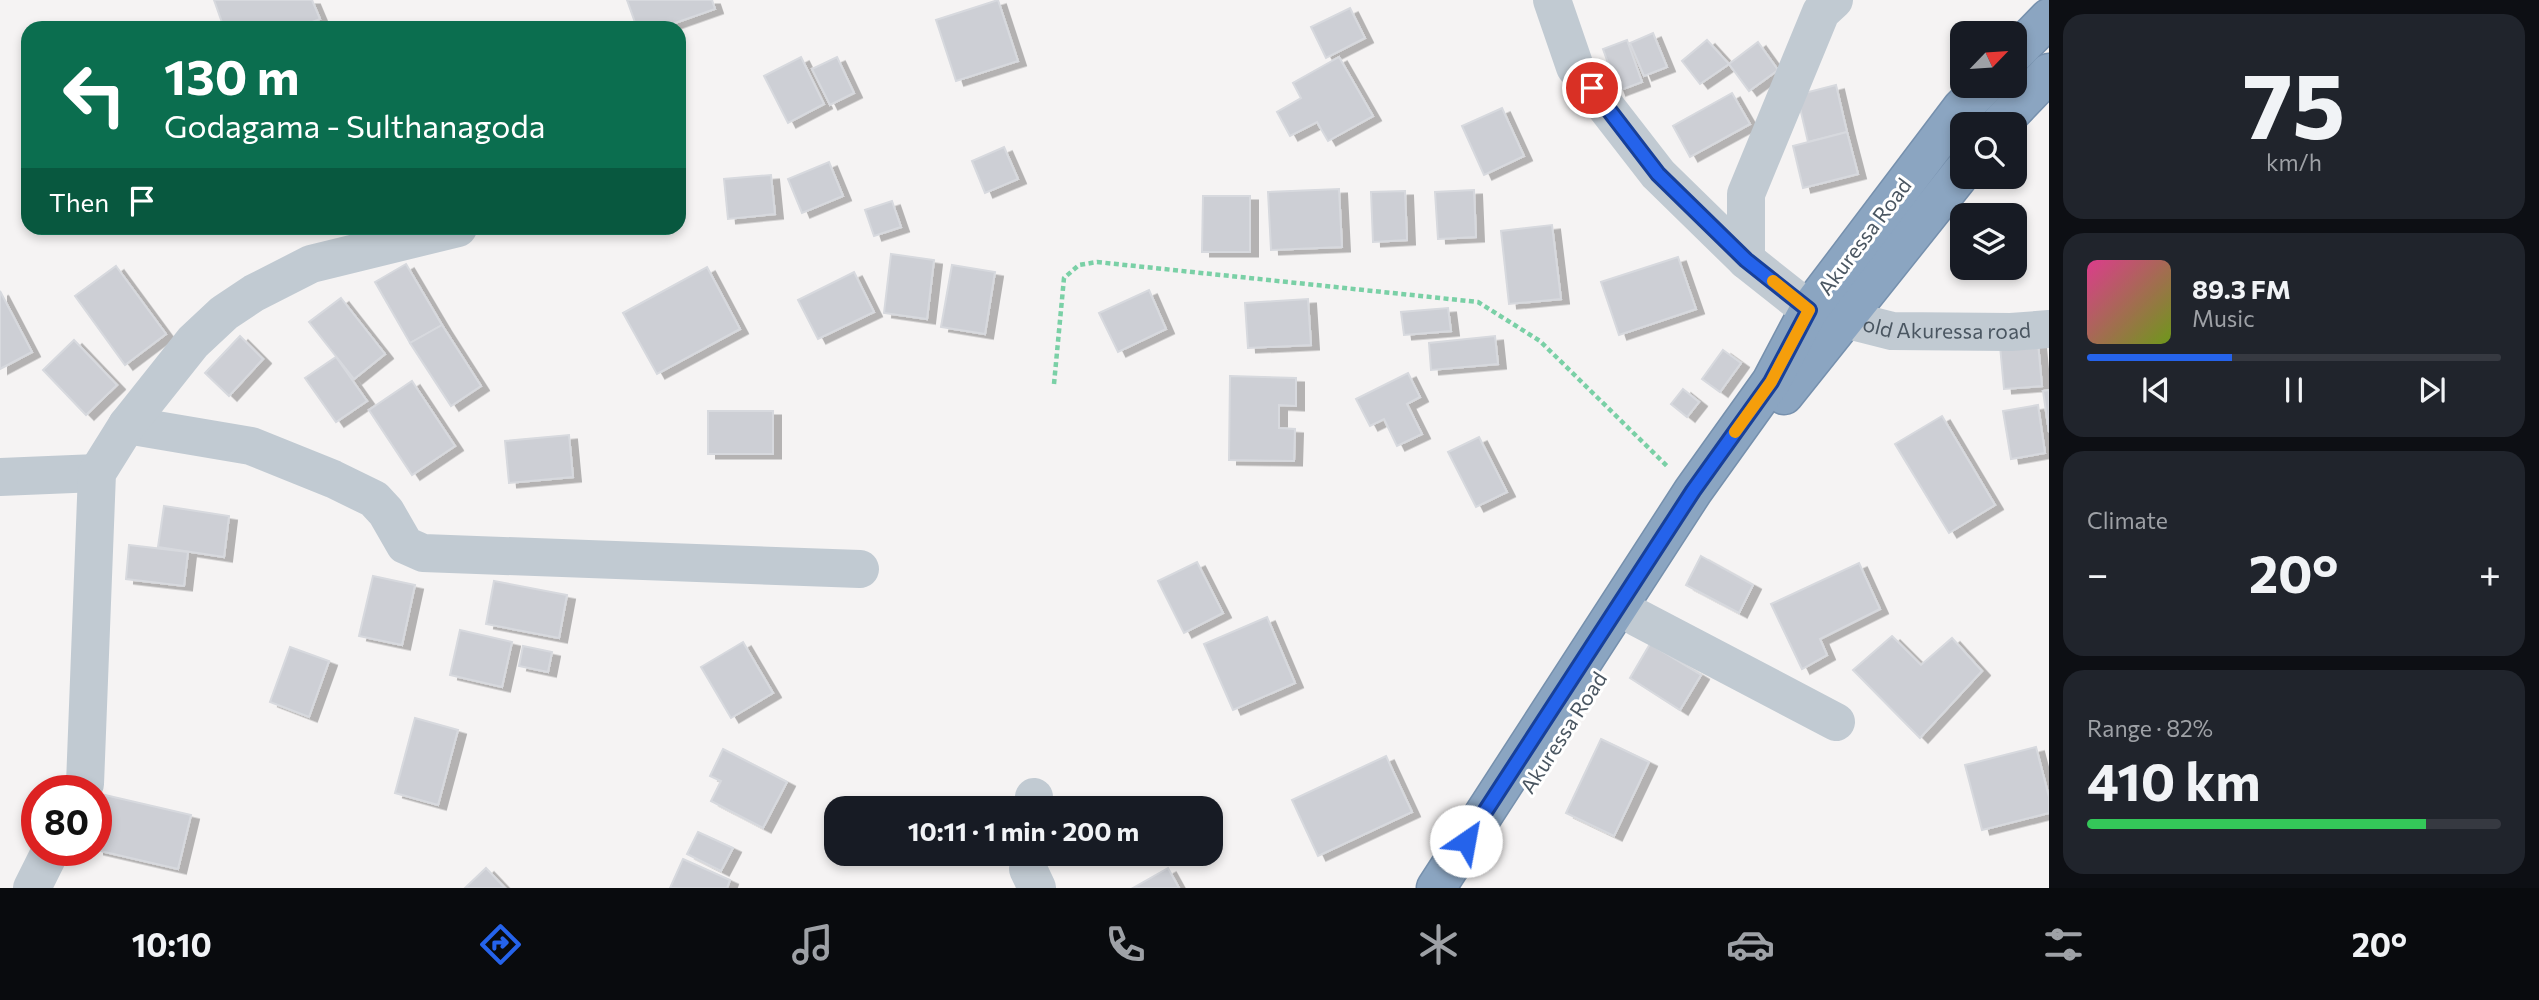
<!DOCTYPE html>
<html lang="en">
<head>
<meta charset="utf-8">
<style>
	:root { --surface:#171b24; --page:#20242c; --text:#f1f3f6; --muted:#9ea1a6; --line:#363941; --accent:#2563eb }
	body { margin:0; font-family:Commissioner,sans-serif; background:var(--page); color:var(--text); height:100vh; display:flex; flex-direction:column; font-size:26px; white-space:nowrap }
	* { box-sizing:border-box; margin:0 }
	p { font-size:23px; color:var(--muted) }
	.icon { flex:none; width:38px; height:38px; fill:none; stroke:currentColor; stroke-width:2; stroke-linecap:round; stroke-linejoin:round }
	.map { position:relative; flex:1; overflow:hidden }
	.details { display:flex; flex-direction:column; gap:14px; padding:14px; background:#0d0f14; width:490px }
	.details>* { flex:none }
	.hud { position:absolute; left:21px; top:21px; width:665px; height:214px; border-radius:21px; box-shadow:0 4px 10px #0003; background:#0b6e4f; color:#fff; overflow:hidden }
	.needle { width:46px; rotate:65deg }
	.buttons { position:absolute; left:1950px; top:21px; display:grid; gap:14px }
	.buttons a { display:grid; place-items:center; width:77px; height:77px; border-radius:14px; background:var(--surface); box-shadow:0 4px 10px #0003; font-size:35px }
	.speed { position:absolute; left:21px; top:775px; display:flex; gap:14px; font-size:35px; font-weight:700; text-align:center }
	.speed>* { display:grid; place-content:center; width:91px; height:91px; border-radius:50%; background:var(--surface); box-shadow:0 4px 10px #0003; line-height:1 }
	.speed .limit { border:10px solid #d22; background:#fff; color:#111 }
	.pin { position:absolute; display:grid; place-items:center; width:60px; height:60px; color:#fff; margin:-30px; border:4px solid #fff; border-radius:50%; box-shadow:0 2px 7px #0007 }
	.me { position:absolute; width:77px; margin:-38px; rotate:33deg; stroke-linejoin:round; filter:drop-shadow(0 0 5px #0008) }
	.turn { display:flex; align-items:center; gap:24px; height:147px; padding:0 28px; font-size:32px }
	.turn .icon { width:91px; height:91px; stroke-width:2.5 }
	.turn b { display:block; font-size:49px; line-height:60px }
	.then { display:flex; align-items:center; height:66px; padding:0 28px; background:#0003; gap:14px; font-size:26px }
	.big { font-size:52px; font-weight:700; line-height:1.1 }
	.details .card { flex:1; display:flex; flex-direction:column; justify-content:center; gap:10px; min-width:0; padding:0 24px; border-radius:21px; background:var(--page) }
	.details .dial { align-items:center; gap:0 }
	.dial b { font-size:91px; line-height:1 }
	.song { display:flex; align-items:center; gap:21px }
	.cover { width:84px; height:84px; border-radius:10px; background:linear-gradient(135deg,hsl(330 70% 55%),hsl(80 70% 35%)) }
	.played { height:7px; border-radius:4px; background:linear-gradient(90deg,var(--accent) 35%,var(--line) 35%) }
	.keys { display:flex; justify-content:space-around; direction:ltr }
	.heat { display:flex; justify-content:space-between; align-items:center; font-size:38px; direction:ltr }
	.charge { height:10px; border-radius:5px; background:linear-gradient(90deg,#34c759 82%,var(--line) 0) }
	.trip { position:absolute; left:824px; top:796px; width:399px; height:70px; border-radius:21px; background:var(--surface); box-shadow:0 4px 10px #0003; font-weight:700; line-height:70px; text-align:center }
	.menu { display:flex; height:112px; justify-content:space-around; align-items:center; background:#090b0e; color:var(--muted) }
	.menu .icon { width:49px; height:49px }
	.menu .on { color:var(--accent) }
	.menu b { font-size:32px; color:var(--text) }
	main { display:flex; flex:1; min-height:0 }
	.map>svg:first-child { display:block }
</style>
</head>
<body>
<main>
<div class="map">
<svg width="2049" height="888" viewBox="0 0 2049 888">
	<defs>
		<filter id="shadow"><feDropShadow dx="8" dy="4.5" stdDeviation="0" flood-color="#0004"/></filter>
	</defs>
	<rect width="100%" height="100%" fill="#f5f3f3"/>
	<g fill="#cdcfd5" stroke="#d7d9de" stroke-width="2" filter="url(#shadow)">
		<polygon points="214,0 312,0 320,19 297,28 224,28"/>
		<polygon points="627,0 712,0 715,9 661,28 637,28"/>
		<polygon points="998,0 1018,61 956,81 936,20"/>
		<polygon points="1350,8 1365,38 1326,58 1311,27"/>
		<polygon points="1653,33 1667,67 1644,76 1630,43"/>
		<polygon points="1627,40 1642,82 1618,91 1603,49"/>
		<polygon points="1707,40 1729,64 1700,84 1682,61"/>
		<polygon points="1758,42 1778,70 1749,91 1729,64"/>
		<polygon points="801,57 824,104 788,123 764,76"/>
		<polygon points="837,57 854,93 830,105 812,69"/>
		<polygon points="1339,57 1373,116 1328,141 1317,122 1290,136 1277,112 1301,98 1293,83"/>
		<polygon points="1836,85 1847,132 1808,142 1797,95"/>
		<polygon points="1732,93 1750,124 1690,157 1673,126"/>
		<polygon points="1502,108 1524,156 1484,175 1462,126"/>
		<polygon points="1847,132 1858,174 1803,188 1793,146"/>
		<polygon points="1004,147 1018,179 985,193 972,161"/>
		<polygon points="829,162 843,196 802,213 788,179"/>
		<polygon points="771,175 775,214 728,219 724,179"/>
		<polygon points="1339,189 1342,247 1271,250 1268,192"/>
		<polygon points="1474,190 1476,237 1438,239 1435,192"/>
		<polygon points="1405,191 1407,240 1373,242 1371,192"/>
		<polygon points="1203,196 1250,196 1250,252 1202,252"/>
		<polygon points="892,201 901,227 874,236 865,210"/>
		<polygon points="1552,225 1561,299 1509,304 1501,231"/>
		<polygon points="891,254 934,260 927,319 884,313"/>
		<polygon points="1678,257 1696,309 1619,335 1601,282"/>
		<polygon points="406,264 442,325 410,343 375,282"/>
		<polygon points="952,265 995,272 985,334 941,327"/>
		<polygon points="116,266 166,334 125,365 75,296"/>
		<polygon points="707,267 740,329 657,374 623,313"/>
		<polygon points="854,272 874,312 818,339 798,300"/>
		<polygon points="1149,290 1166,329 1118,352 1099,313"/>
		<polygon points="0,291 32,352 0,369"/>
		<polygon points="341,298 385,354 354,379 309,322"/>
		<polygon points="1308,299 1311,345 1248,348 1245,303"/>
		<polygon points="1448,308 1451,331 1404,335 1401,312"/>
		<polygon points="442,325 481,386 451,406 410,343"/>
		<polygon points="240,336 263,359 229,396 205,373"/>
		<polygon points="1495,336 1498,364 1431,370 1429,343"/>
		<polygon points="74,340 117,385 86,415 43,370"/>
		<polygon points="2038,343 2042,386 2004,389 2000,346"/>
		<polygon points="1723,350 1741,363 1720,392 1702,379"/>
		<polygon points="336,357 367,401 336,422 305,378"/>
		<polygon points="1408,373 1420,397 1407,404 1422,434 1397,446 1384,419 1370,426 1356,399"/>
		<polygon points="1230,376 1296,378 1296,406 1279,405 1279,428 1295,429 1294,461 1229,460"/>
		<polygon points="412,381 455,446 412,475 369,410"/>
		<polygon points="1683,389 1699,402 1687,417 1671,404"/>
		<polygon points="2049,390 2049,432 2043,391"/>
		<polygon points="2038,405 2045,453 2011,459 2003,411"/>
		<rect x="708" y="411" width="65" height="43"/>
		<polygon points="1942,416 1995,505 1949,533 1895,444"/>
		<polygon points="569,435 573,477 509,483 505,441"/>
		<polygon points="1479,437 1507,492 1476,507 1448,452"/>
		<polygon points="164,506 229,516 224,557 158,547"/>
		<polygon points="129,545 188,552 184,586 126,579"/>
		<polygon points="1701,556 1753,585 1739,613 1686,585"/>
		<polygon points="1197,562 1223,613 1184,633 1158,581"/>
		<polygon points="1859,563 1880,609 1820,639 1827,655 1802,669 1771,604"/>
		<polygon points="373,576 415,585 402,645 359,636"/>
		<polygon points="494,581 567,595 559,638 486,624"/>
		<polygon points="1267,617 1295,683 1233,710 1204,644"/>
		<polygon points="460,630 512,642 502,687 450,675"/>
		<polygon points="1892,636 1921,665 1952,638 1982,671 1920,738 1853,670"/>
		<polygon points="743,642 773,693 731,718 701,667"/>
		<polygon points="1650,644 1701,675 1680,710 1630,678"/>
		<polygon points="523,646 552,652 548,672 519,666"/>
		<polygon points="290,647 329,661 309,717 270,702"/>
		<polygon points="415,718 458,730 438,805 395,793"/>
		<polygon points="1601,739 1649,762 1614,836 1566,813"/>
		<polygon points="2036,747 2049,797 2049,813 1982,830 1965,765"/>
		<polygon points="723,749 787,782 763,828 711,801 721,781 710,776"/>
		<polygon points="1386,756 1412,812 1318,856 1292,800"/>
		<polygon points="105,795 191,815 178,869 96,850 96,832"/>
		<polygon points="698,832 733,848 721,871 687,854"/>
		<polygon points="683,859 730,880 727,888 670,888"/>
		<polygon points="486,868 505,888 465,888"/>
		<polygon points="1168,868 1179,888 1133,888"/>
	</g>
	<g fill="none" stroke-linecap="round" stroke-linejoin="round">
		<defs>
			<g id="highway">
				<polyline points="2014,54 2049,18"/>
				<polyline points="2000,124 2049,73"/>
				<polyline points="1784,395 1962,172"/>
				<polyline points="1436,888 1693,491 1771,382 1809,310 1962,108 1984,86"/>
			</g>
		</defs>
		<use href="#highway" stroke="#7690ad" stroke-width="41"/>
		<polyline stroke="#7ad0a6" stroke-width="4.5" stroke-dasharray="5 3.5" stroke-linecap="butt" points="1054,384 1064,278 1079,265 1097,262 1478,302 1540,341 1667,466"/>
		<g stroke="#c1cad2" stroke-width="38">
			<path id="s1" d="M1552,0L1575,67L1658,174L1746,260L1809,310L1892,331L2011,332L2049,329"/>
			<polyline points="1746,260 1746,194 1821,12 1834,0"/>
			<polyline points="127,425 251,446 333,479 374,499 386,512 405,545 423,553 860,569"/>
			<polyline points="0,477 97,473"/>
			<polyline points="1638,618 1836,722"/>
			<polyline points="81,791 85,784 97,473 127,425 193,342 224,313 254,293 311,264 458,228"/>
			<polyline points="1033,808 1034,797"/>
			<polyline points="1030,854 1028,869 1037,888"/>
			<polyline points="32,888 51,850"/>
		</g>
		<use href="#highway" stroke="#8ba5c1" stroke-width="38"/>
	</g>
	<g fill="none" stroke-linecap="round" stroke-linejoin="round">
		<defs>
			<polyline id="route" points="1466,841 1693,491 1771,382 1809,310 1746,260 1658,174 1592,88"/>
		</defs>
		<use href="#route" stroke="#184099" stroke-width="18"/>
		<use href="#route" stroke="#2563eb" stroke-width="12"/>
		<polyline stroke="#f59e0b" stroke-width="12" points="1735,432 1771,382 1809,310 1773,281"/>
	</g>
	<g text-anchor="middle" stroke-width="6" stroke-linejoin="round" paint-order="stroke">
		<g font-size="21" fill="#4a5661" stroke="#fff">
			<text transform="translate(1865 237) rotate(-53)" y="7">Akuressa Road</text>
			<text dy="7" stroke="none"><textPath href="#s1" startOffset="550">old Akuressa road</textPath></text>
			<text transform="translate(1564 733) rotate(-57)" y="7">Akuressa Road</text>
		</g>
	</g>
</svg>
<div class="buttons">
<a><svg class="needle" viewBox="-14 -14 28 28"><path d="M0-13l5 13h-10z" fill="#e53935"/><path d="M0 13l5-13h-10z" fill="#9ea1a6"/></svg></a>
<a><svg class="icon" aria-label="search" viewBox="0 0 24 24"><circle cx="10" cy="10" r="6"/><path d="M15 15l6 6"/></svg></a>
<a><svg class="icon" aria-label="layers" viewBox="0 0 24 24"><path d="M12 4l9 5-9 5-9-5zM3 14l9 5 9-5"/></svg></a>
</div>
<div class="speed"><div class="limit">80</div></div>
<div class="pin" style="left:1592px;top:88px;background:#d93025"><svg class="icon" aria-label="arrive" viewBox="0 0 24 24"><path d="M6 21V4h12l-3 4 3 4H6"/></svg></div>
<svg class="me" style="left:1466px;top:841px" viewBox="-20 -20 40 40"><circle r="19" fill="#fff"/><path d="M0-13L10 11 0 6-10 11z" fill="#2563eb"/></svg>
<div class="trip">10:11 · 1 min · 200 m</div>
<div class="hud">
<div class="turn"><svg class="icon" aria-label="left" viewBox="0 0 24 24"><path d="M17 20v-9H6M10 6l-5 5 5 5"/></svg><div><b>130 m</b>Godagama - Sulthanagoda</div></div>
<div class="then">Then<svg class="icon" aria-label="arrive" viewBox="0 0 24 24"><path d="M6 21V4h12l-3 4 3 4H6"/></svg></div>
</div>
</div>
<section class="details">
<div class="card dial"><b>75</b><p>km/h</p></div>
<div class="card">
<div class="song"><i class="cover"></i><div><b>89.3 FM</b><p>Music</p></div></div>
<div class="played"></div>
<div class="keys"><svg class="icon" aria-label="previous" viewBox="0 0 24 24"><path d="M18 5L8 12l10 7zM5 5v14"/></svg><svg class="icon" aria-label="pause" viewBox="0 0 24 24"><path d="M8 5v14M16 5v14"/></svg><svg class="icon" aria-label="next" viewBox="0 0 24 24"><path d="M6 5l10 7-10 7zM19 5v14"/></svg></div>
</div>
<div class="card"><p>Climate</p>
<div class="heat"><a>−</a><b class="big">20°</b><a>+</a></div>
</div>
<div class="card"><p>Range · 82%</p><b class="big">410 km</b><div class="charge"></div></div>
</section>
</main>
<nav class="menu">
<b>10:10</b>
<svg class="icon on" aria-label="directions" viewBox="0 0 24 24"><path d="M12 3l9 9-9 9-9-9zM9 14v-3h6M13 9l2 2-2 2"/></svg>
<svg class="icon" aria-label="music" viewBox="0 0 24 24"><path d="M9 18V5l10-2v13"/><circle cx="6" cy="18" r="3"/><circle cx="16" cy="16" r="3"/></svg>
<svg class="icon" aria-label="phone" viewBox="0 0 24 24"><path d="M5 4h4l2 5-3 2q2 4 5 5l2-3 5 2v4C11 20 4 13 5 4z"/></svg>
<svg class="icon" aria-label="climate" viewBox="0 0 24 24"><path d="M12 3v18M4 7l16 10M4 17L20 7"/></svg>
<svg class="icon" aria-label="car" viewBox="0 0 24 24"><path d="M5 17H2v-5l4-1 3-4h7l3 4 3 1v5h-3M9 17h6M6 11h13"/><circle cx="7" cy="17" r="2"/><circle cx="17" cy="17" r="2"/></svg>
<svg class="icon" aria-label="filters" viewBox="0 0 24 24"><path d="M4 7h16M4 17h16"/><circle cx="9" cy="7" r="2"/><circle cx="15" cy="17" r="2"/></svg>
<b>20°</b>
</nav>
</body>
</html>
